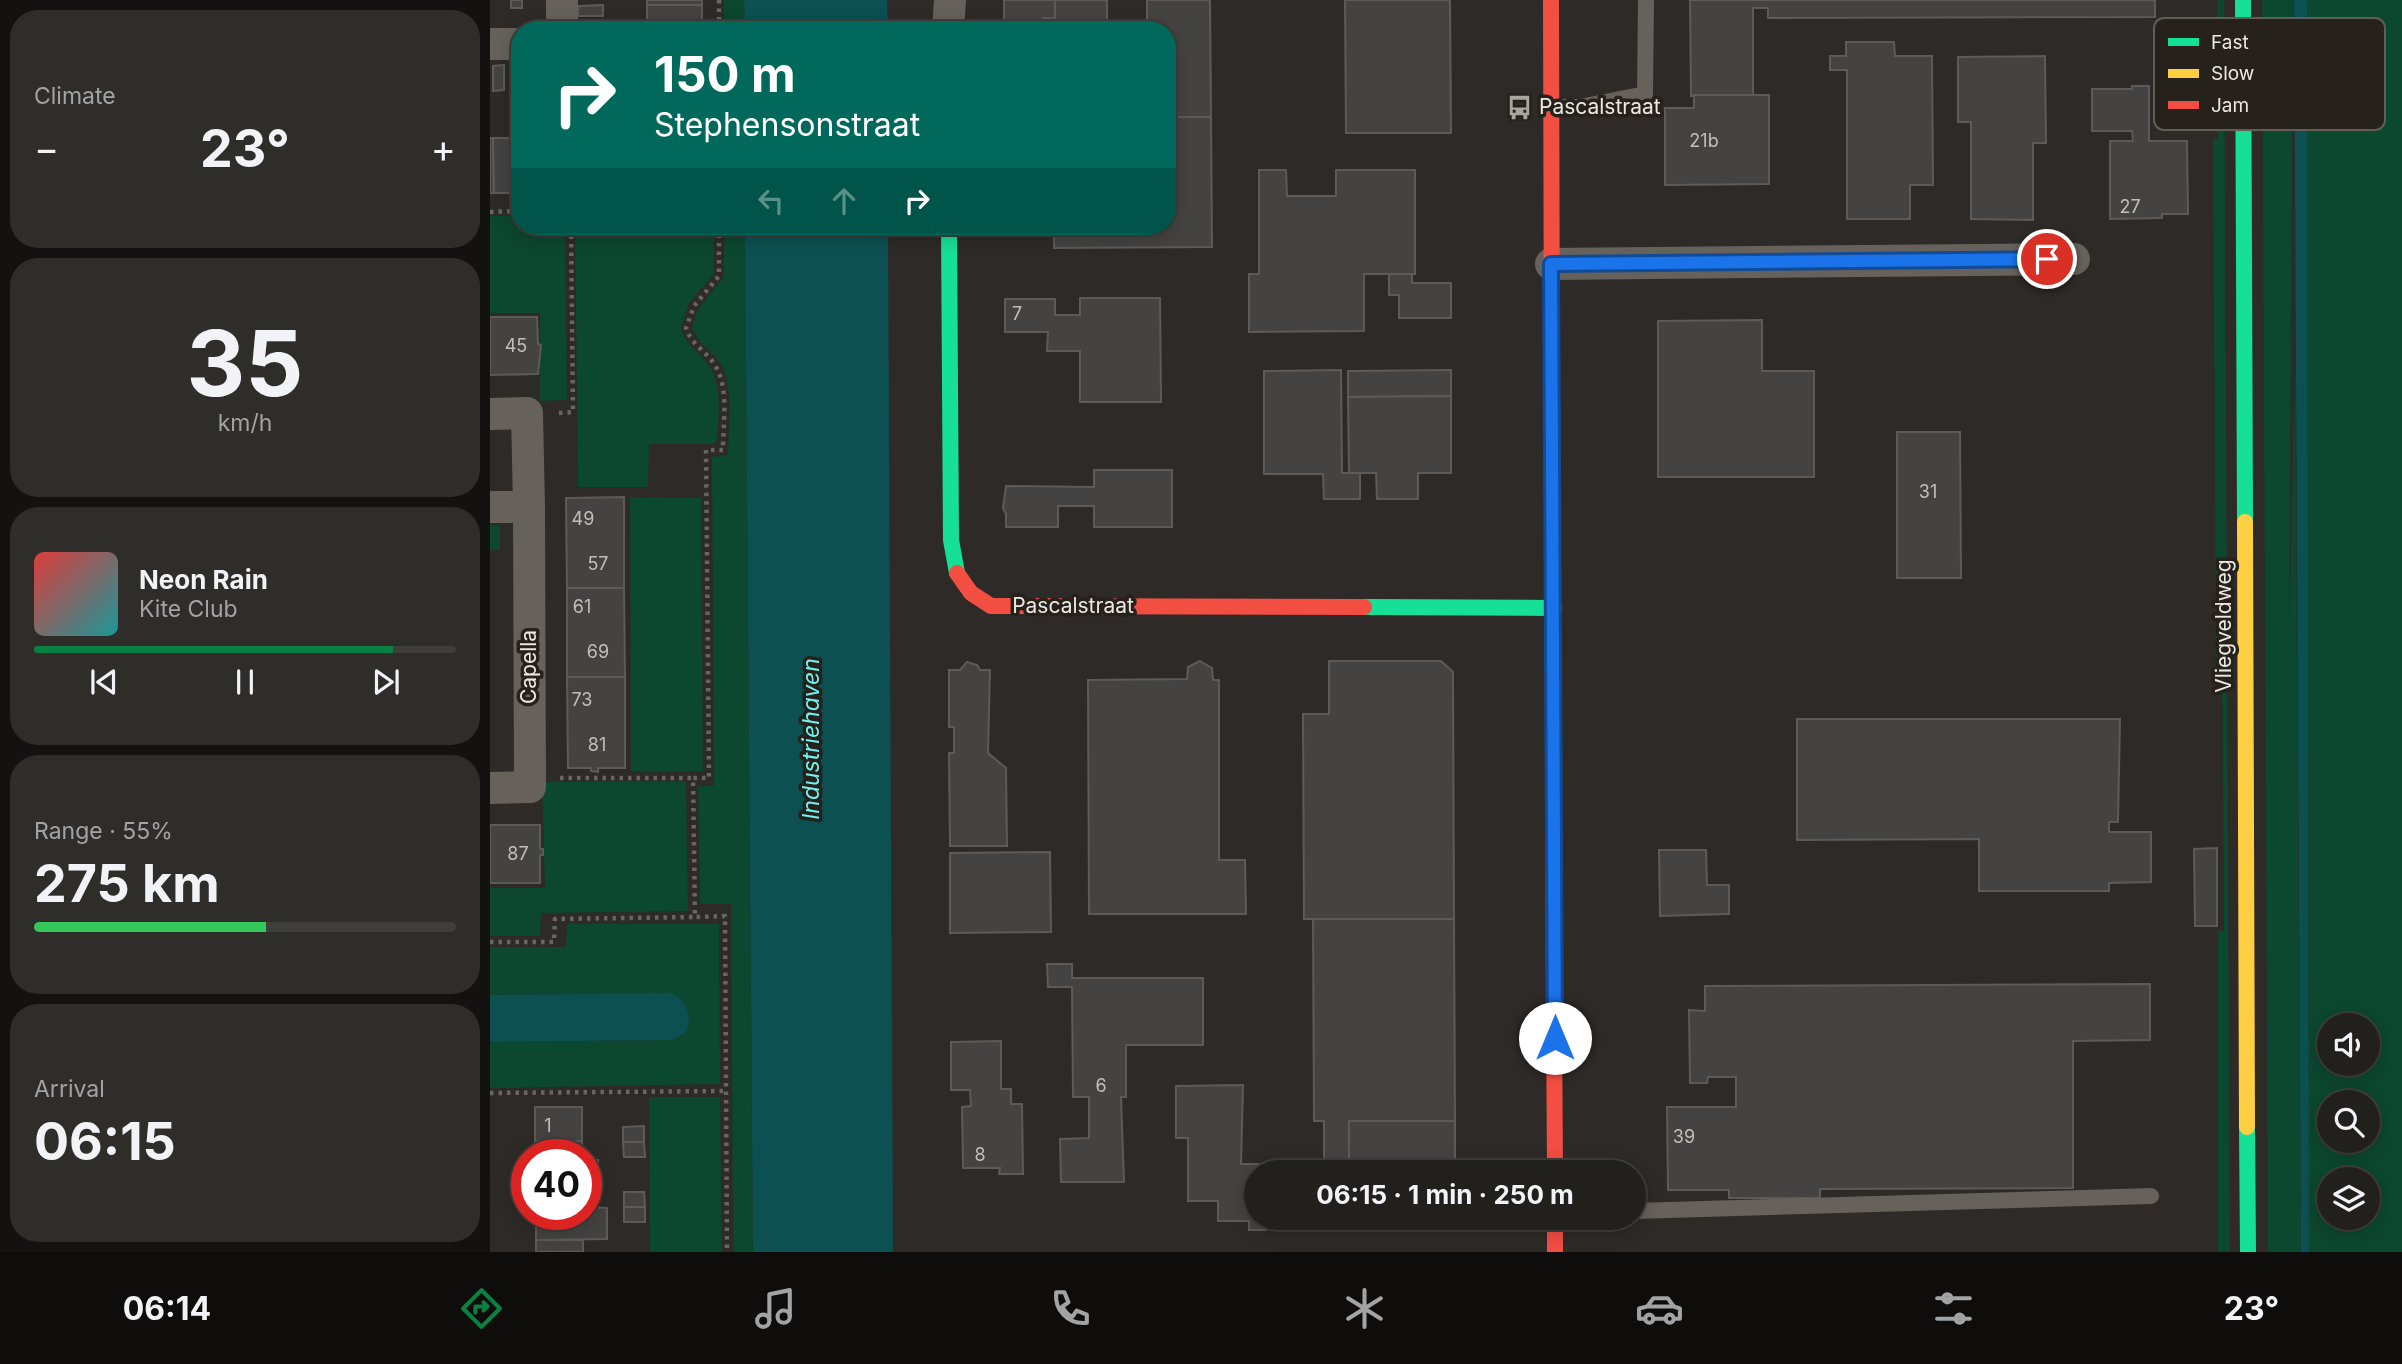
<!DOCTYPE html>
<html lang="en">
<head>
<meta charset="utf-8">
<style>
	:root { --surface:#22201d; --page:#2e2d2a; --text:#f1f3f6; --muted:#a2a3a4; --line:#3f3e3b; --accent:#0b8043 }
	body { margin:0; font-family:Inter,sans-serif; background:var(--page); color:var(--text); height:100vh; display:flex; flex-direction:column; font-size:26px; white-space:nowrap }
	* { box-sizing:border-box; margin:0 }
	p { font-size:23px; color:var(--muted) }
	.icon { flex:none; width:38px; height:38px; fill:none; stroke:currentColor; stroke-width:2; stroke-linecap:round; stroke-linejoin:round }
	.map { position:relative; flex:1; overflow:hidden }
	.side { display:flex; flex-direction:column; gap:10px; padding:10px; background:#131210; width:490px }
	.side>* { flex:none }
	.banner { position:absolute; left:21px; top:21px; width:665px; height:214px; border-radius:28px; box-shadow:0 4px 18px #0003,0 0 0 2px var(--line); background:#00695c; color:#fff; overflow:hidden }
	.buttons { position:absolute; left:1827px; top:1013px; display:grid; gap:14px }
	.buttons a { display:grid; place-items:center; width:63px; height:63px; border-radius:50%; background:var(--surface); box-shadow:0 4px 18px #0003,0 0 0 2px var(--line); font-size:35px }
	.speed { position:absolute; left:21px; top:1139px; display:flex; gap:14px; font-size:35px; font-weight:700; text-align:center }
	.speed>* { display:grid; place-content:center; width:91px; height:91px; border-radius:50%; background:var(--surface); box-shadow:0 4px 18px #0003,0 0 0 2px var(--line); line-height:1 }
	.speed .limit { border:10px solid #d22; background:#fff; color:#111 }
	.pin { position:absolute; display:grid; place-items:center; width:60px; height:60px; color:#fff; margin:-30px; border:4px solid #fff; border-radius:50%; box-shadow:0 2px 7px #0007 }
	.me { position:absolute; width:77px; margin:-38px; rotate:0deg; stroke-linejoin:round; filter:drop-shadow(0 0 5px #0008) }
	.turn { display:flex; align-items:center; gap:24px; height:147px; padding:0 28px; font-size:32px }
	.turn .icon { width:91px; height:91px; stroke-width:2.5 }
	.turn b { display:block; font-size:49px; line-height:60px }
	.lanes { display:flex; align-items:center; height:66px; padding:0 28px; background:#0003; justify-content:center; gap:35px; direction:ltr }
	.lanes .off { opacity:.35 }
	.big { font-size:52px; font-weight:700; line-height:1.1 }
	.side .tile { flex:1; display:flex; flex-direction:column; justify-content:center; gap:10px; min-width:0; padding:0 24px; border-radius:28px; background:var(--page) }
	.side .dial { align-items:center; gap:0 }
	.dial b { font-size:91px; line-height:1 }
	.song { display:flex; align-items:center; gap:21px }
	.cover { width:84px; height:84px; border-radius:10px; background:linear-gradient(135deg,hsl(0 70% 55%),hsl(180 70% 35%)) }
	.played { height:7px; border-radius:4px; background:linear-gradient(90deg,var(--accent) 85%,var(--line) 85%) }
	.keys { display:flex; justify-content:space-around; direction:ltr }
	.heat { display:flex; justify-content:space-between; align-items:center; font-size:38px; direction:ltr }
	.charge { height:10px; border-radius:5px; background:linear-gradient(90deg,#34c759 55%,var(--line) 0) }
	.trip { position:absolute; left:754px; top:1160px; width:402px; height:70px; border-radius:35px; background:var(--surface); box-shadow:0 4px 18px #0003,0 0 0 2px var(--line); font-weight:700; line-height:70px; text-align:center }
	.menu { display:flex; height:112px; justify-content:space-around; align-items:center; background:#0e0d0c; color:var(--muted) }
	.menu .icon { width:49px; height:49px }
	.menu .on { color:var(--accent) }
	.menu b { font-size:32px; color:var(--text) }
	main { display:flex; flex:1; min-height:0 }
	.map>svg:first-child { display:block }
</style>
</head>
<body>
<main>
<section class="side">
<div class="tile"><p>Climate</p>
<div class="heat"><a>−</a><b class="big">23°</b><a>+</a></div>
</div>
<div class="tile dial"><b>35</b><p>km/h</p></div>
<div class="tile">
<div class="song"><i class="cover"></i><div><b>Neon Rain</b><p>Kite Club</p></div></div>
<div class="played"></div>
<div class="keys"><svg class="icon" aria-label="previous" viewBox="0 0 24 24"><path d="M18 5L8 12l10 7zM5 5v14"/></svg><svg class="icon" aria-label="pause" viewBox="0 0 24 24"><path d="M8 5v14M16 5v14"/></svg><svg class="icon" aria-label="next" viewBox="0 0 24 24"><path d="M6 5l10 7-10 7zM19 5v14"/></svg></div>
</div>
<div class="tile"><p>Range · 55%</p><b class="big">275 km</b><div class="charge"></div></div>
<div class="tile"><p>Arrival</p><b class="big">06:15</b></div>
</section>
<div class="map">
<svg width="1912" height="1252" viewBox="0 0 1912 1252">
	<rect width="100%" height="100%" fill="#2d2a27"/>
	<g fill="#0c4730" fill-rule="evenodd">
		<polygon points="234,0 254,0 255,30 234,30"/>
		<polygon points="1727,0 1734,0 1740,1252 1728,1252 1728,931 1734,931 1732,663 1726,663 1723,139 1728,139"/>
		<polygon points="1772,0 1803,0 1799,643 1805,357 1811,1252 1778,1252"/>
		<path d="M1817,0H1912V1252H1819ZM1839,1026H1878V1064H1839ZM1839,1102H1878V1141H1839ZM1839,1180H1878V1218H1839Z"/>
		<polygon points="0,216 30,216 30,226 75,226 77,400 50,401 50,313 0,313"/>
		<path d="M85,226H224V274L199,303L191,328C196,346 212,353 221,369C233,389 228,419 227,441L222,444H159L158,487H88Z"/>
		<path d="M235,226H255L263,1252H243L241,904H210L208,786H224L222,457L238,455C238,428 244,391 232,366C224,351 206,343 202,327L208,309L233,278Z"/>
		<polygon points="140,497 211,498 213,771 141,771"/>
		<polygon points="0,525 10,526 10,550 0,550"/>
		<polygon points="196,781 198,911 51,913 50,936 0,936 0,888 55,888 52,782"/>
		<polygon points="77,924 229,924 230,1084 0,1088 0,1042 182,1040 182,993 0,995 0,947 76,947"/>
		<polygon points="159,1097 230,1097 232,1252 160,1252"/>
	</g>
	<g fill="#0c5051">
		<polygon points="254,0 397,0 398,30 255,30"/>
		<polygon points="1804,0 1817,0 1819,1252 1811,1252"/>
		<polygon points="255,226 398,226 403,1252 263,1252"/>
		<path d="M182,993C198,1004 201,1013 197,1031L182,1040L0,1042V995Z"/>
	</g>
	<g fill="#454341" stroke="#5d5a57" stroke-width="2">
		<rect x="21" y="0" width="11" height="8"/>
		<rect x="157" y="0" width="55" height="5"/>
		<polygon points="514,0 565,0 565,18 553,18 553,30 534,30 534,21 514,21"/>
		<rect x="565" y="0" width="52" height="30"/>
		<polygon points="657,0 720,0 721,117 677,117 677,30 657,30"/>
		<polygon points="855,0 960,0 961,133 856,133"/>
		<polygon points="1200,0 1665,0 1665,17 1278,18 1278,8 1263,8 1263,95 1201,96"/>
		<polygon points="113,5 113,16 88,16 88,6"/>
		<rect x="157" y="5" width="55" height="25"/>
		<polygon points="1356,42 1404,42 1405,56 1442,56 1443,185 1420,185 1420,219 1357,219 1357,70 1340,70 1340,56 1356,56"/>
		<polygon points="1555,56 1556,143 1543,143 1543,220 1481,219 1481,122 1468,122 1468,57"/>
		<polygon points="14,65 14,90 3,91 3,66"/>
		<polygon points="1642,86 1659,86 1659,141 1697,141 1698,214 1672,214 1672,218 1620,219 1620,141 1643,141 1642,131 1602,131 1602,89 1642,89"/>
		<polygon points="1204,95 1279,95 1279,184 1175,185 1175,108 1204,108"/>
		<polygon points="677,117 721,117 722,247 564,248 564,226 677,226"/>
		<polygon points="0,138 3,138 4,193 0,193"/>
		<polygon points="3,138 30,138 30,193 4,193"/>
		<polygon points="769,170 796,170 797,196 846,196 846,170 925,170 925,274 874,274 874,331 759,332 759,274 769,274"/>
		<polygon points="899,274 922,274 922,283 961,283 961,318 909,318 909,295 899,295"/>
		<polygon points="590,298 670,298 671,402 590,402 590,351 557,351 558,332 515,332 515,299 565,299 565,315 590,315"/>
		<polygon points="0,317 47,317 48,344 51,345 48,374 0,375"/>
		<polygon points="1272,320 1272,371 1324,371 1324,477 1168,477 1168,321"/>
		<polygon points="851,370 852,473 870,473 870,499 834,499 833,474 774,474 774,371"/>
		<polygon points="961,370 961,396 858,397 858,371"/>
		<polygon points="961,396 961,473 928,473 928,499 887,499 886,473 859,473 858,397"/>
		<polygon points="1407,432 1470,432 1471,578 1407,578"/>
		<polygon points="604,470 682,470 682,527 604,527 604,506 568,506 568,527 516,527 516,514 513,508 516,486 604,487"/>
		<polygon points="134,497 134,588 77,588 76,498"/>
		<polygon points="77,588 134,588 135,677 77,677"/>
		<polygon points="710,661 722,668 723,680 729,680 729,860 755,860 756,914 599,914 598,680 697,679 698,667"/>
		<polygon points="839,661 951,661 963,672 964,919 814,919 813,714 839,714"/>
		<polygon points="477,662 487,665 490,670 500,670 498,753 516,768 517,846 460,846 459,753 464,753 464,727 459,727 459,670 470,670"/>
		<polygon points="77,677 135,677 135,768 108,768 108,772 101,771 101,768 78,768"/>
		<polygon points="1307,719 1630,719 1628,822 1619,822 1619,832 1661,832 1661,882 1619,883 1619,891 1489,891 1489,839 1307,840"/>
		<polygon points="0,825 50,825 50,849 53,849 53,855 50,855 50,883 0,883"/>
		<polygon points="1727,848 1727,926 1705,926 1704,849"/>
		<polygon points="1169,850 1216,850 1217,885 1239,885 1239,914 1170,916"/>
		<polygon points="560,852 561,932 460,933 460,853"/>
		<polygon points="823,919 964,919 965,1121 859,1121 859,1172 834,1172 834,1121 824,1121"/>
		<polygon points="557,964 582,964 582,978 713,978 713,1045 636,1045 636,1097 631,1097 634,1182 571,1182 570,1139 599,1138 599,1097 583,1097 582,987 558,987"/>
		<polygon points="1660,984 1660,1040 1583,1041 1583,1188 1330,1189 1330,1198 1239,1198 1239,1190 1178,1190 1177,1107 1246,1107 1246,1077 1218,1077 1217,1083 1200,1083 1199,1010 1215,1011 1215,986"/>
		<polygon points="511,1041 511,1089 521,1089 521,1104 532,1104 533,1174 509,1174 510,1168 473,1168 472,1107 481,1106 480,1090 461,1090 461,1042"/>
		<polygon points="753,1085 751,1164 784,1164 784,1172 766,1172 766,1218 784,1218 784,1221 776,1221 776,1230 759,1230 759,1221 728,1221 728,1201 698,1201 698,1138 686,1138 686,1086"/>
		<rect x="45" y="1107" width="47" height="34"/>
		<rect x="859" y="1121" width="106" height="51"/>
		<polygon points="154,1126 154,1142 133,1142 133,1127"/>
		<rect x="45" y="1141" width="47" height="14"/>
		<polygon points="133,1142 154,1142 155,1157 134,1157"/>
		<rect x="96" y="1160" width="12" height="14"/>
		<polygon points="134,1192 154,1192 155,1207 134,1207"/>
		<polygon points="96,1207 117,1208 117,1239 46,1240 46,1214 96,1214"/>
		<rect x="134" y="1207" width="21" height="15"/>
		<rect x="834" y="1218" width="25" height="7"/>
		<rect x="859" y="1218" width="106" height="7"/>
		<rect x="46" y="1240" width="47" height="12"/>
	</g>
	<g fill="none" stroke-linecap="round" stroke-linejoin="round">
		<g stroke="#696661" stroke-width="4.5" stroke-dasharray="3.5 5" stroke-linecap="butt">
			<polyline points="229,0 229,30"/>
			<polyline points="0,212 30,211"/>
			<path d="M229,226V276L204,306L196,328C201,345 218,352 226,367C239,389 233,425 233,450H216L219,778H203L205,917L235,916L237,1252"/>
			<polyline points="69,413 83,412 81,226"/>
			<polyline points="70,778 203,778"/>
			<polyline points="0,942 64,942 65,919 205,917"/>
			<polyline points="0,1093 236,1091"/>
		</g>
		<g stroke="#66615a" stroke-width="16">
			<polyline points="1061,107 1090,107 1155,94 1156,0"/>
			<polyline points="1144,1211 1661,1196"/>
		</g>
		<g stroke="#66615a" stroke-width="32">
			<polyline points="72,0 72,30"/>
			<polyline points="458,30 460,0"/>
			<polyline points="0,44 30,44"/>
			<polyline points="1061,264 1584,259"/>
			<polyline points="0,414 37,413 39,507 0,507"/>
			<polyline points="0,788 40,787 39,507"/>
		</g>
		<g stroke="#16e098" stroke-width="16">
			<polyline points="1753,0 1755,522"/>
			<polyline points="459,226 461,540 467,573"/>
			<polyline points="1062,383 1064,1017"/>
			<polyline points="874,607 1064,608"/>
			<polyline points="1757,1127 1758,1252"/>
		</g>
		<polyline stroke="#ffcf43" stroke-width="16" points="1755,522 1757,1127"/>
		<g stroke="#f24e42" stroke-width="16">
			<polyline points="1061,0 1062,383"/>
			<polyline points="467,573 481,593 501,606 874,607"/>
			<polyline points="1064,1017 1065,1172"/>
			<polyline points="1065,1218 1065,1252"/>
		</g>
	</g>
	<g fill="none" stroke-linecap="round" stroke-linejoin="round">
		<defs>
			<polyline id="route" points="1065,1038 1061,264 1557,259"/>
		</defs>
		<use href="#route" stroke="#114b97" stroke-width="18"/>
		<use href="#route" stroke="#1a73e8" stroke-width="12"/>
	</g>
	<defs>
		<symbol id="bus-bare" viewBox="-9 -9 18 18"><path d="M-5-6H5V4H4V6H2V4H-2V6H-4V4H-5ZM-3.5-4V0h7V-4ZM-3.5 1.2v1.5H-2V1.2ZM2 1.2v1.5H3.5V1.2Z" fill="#a8a6a1" stroke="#26211b" stroke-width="2.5" paint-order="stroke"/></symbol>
	</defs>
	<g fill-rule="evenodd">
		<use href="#bus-bare" x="1012" y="90" width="35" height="35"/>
	</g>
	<g text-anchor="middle" stroke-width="7" stroke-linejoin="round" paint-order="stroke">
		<g font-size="18" fill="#c2bfba">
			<text x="1214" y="147">21b</text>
			<text x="1640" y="213">27</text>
			<text x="527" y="320">7</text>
			<text x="26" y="352">45</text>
			<text x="1438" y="498">31</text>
			<text x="93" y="525">49</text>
			<text x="108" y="570">57</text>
			<text x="92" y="613">61</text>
			<text x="108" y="658">69</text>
			<text x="92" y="706">73</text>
			<text x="107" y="751">81</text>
			<text x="28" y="860">87</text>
			<text x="611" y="1092">6</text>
			<text x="58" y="1132">1</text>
			<text x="1194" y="1143">39</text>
			<text x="490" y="1161">8</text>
		</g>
		<g font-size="21" fill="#ebe8e3" stroke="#26211b" text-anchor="start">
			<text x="1049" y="114">Pascalstraat</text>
		</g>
		<g font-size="21" fill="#ebe8e3" stroke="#26211b">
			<text x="583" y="613">Pascalstraat</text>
			<text transform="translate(1734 626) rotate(-90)" y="7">Vliegveldweg</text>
			<text transform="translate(39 667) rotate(-90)" y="7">Capella</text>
		</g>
		<g font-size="23" font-style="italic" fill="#72f1f1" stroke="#26211b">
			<text transform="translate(321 739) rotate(-90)" y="8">Industriehaven</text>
		</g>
	</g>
	<rect x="1664" y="18" width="231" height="112" rx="10" fill="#26211b" stroke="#615d57" stroke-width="2"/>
	<rect x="1678" y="38" width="31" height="8" fill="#16e098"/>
	<rect x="1678" y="69" width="31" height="9" fill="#ffcf43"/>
	<rect x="1678" y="101" width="31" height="8" fill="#f24e42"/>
	<g font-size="19" fill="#ebe8e3">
		<text x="1721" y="49">Fast</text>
		<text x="1721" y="80">Slow</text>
		<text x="1721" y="112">Jam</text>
	</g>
</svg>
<div class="buttons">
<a><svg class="icon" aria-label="sound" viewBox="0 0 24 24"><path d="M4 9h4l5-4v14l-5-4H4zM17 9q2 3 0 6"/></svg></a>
<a><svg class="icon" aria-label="search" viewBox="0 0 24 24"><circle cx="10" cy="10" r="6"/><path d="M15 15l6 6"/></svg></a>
<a><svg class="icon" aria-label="layers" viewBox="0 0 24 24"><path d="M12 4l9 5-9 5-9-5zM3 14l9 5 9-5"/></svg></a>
</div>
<div class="speed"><div class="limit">40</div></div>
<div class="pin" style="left:1557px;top:259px;background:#d93025"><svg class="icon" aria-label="arrive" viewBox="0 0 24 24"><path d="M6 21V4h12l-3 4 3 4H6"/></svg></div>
<svg class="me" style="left:1065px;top:1038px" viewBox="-20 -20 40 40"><circle r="19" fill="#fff"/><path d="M0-13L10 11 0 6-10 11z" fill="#1a73e8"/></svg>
<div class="trip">06:15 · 1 min · 250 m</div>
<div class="banner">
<div class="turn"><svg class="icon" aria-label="right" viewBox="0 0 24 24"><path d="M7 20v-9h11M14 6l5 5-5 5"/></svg><div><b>150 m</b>Stephensonstraat</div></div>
<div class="lanes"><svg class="icon off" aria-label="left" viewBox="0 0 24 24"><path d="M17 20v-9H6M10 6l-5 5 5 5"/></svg><svg class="icon off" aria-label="ahead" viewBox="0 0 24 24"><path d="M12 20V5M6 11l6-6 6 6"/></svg><svg class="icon" aria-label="right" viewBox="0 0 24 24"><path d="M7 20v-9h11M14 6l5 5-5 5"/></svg></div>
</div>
</div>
</main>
<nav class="menu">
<b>06:14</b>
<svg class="icon on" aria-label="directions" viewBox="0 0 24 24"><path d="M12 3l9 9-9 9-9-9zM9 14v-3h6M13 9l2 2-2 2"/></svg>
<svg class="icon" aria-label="music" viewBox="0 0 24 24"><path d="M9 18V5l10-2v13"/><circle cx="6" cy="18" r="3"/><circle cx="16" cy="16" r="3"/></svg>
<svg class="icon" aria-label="phone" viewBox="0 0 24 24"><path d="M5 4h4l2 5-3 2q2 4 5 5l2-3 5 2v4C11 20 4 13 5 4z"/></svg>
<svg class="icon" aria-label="climate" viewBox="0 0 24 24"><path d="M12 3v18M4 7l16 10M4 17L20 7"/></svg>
<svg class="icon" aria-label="car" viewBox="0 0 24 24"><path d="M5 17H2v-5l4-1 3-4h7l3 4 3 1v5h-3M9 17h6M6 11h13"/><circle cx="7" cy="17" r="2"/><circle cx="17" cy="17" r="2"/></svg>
<svg class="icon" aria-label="filters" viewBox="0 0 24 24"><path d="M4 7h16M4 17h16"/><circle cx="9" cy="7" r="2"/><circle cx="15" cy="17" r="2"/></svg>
<b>23°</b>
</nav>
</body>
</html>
